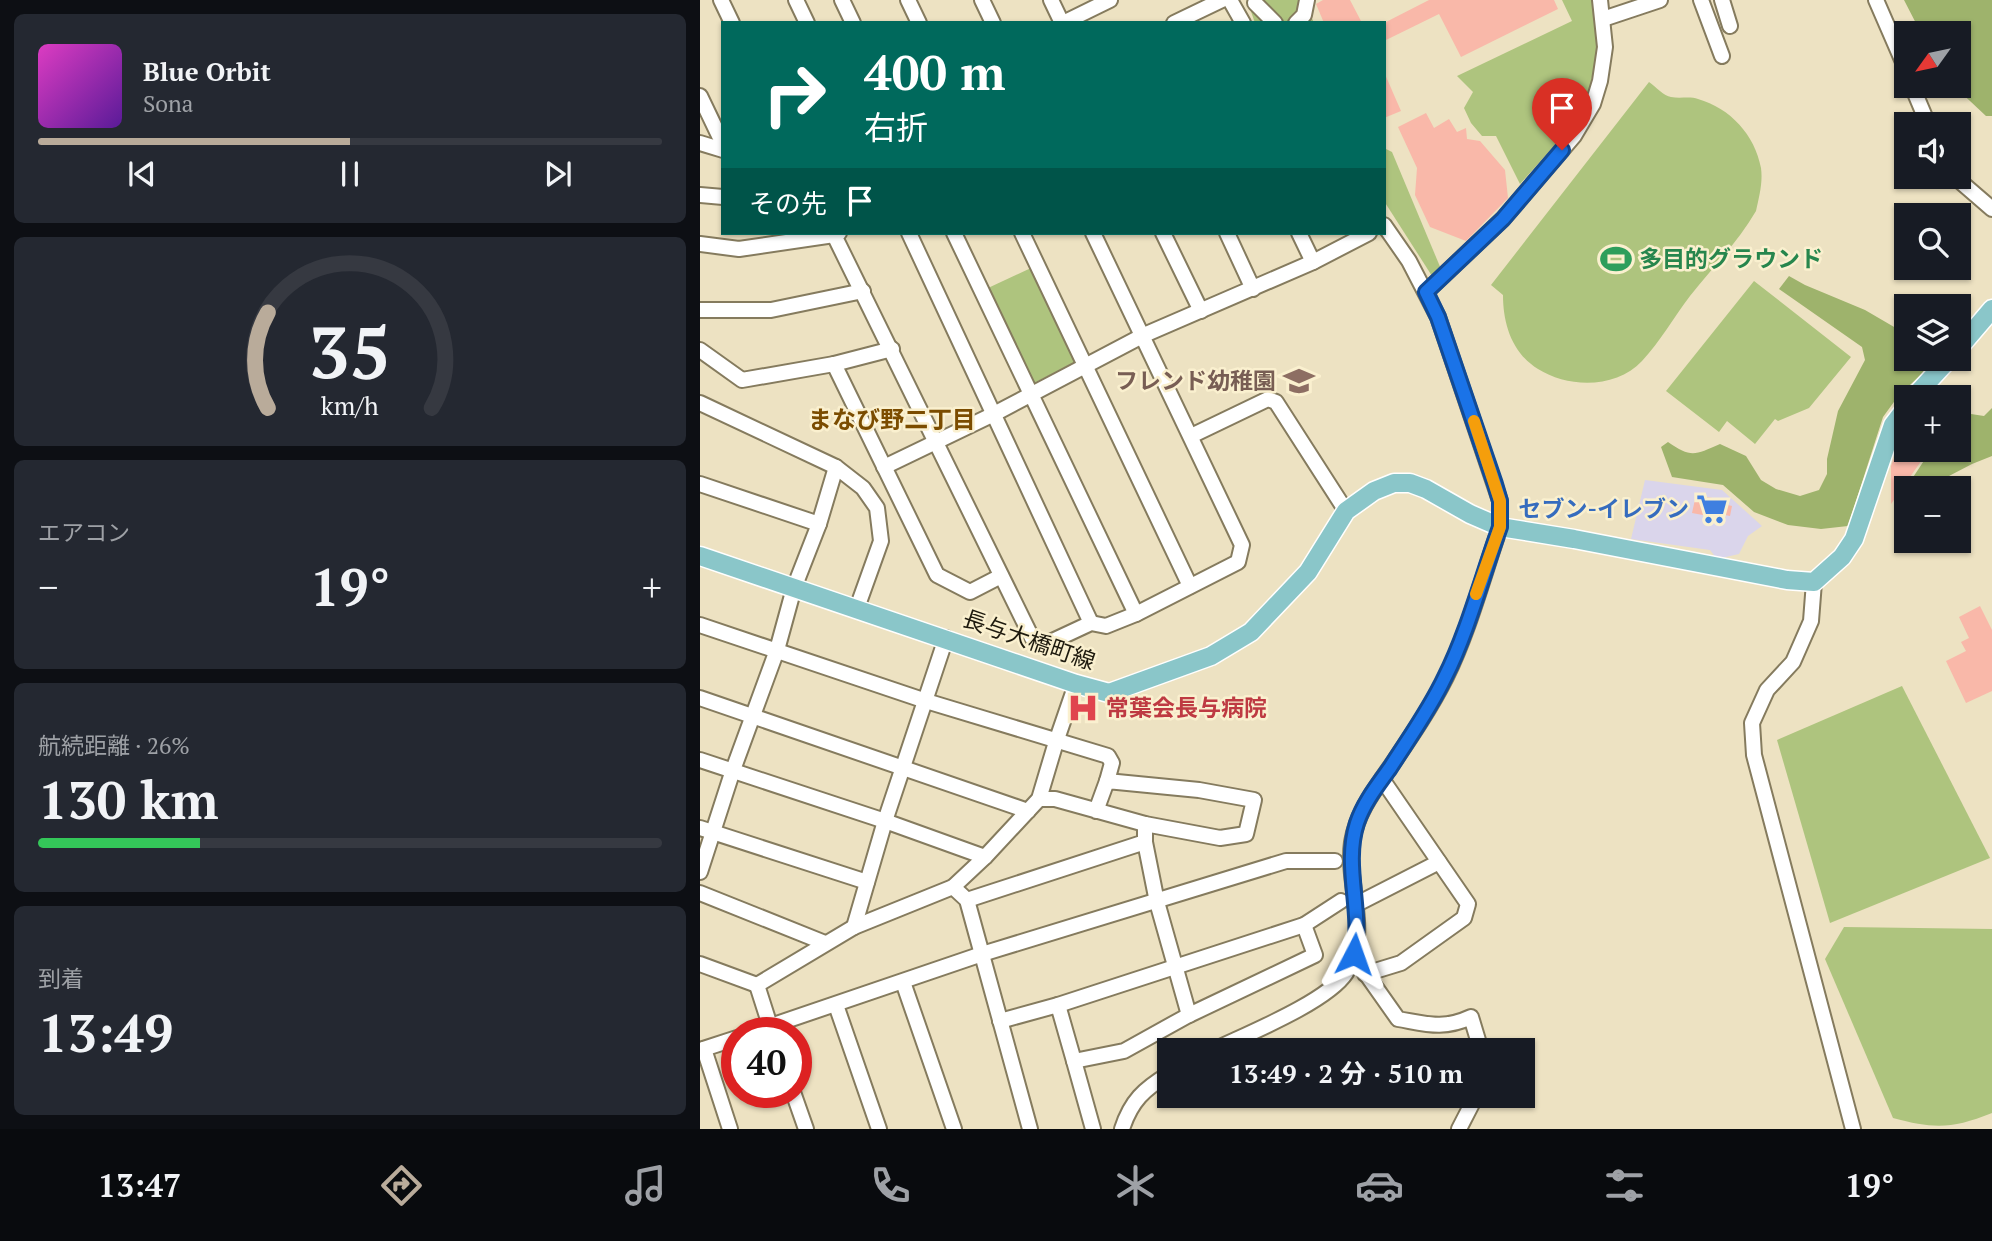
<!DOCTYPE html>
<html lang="ja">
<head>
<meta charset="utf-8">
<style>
	:root { --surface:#171b24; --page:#242831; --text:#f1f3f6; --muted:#9ea1a6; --line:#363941; --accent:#b9ab9a }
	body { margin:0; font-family:"PT Serif","Noto Sans JP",serif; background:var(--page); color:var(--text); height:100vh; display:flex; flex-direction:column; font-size:26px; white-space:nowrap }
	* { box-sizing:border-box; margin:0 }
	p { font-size:23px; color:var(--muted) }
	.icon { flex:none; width:38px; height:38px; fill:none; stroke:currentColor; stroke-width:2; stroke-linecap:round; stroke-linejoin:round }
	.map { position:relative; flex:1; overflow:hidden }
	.panel { display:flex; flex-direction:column; gap:14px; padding:14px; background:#0d0f14; width:700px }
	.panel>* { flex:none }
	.top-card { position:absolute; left:21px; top:21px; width:665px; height:214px; border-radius:0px; box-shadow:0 2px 5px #0004; background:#00695c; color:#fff; overflow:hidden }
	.needle { width:46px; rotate:237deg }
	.fabs { position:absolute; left:1194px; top:21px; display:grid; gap:14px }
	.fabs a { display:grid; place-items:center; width:77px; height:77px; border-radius:0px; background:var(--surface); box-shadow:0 2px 5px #0004; font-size:35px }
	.speed { position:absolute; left:21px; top:1017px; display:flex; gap:14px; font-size:35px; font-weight:700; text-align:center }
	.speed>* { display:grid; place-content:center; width:91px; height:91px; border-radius:50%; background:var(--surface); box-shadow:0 2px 5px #0004; line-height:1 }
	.speed .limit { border:10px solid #d22; background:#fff; color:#111 }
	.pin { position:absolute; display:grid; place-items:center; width:60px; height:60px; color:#fff; margin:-72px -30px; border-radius:50% 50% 50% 0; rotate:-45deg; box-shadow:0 0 7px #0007 }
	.pin .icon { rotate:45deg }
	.me { position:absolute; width:77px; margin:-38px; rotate:4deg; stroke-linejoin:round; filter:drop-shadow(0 0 5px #0008) }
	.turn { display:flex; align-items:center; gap:24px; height:147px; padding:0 28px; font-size:32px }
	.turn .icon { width:91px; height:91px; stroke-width:2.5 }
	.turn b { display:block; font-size:49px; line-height:60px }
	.then { display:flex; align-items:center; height:66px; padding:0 28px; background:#0003; gap:14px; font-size:26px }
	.big { font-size:52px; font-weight:700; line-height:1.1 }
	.panel .widget { flex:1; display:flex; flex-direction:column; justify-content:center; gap:10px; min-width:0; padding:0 24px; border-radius:10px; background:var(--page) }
	.panel .dial { align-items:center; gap:0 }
	.dial svg { height:182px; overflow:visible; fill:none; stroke:var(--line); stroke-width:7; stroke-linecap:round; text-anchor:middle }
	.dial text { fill:var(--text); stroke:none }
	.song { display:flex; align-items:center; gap:21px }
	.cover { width:84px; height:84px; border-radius:10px; background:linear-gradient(135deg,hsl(310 70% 55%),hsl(270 70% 35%)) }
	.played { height:7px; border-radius:4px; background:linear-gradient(90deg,var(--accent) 50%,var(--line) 50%) }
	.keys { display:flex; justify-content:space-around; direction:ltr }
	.heat { display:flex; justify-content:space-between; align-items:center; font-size:38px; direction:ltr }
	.charge { height:10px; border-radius:5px; background:linear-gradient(90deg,#34c759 26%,var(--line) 0) }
	.trip { position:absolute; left:457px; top:1038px; width:378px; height:70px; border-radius:0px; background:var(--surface); box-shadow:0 2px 5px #0004; font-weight:700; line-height:70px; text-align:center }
	.tabs { display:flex; height:112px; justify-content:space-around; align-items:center; background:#090b0e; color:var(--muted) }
	.tabs .icon { width:49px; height:49px }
	.tabs .selected { color:var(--accent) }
	.tabs b { font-size:32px; color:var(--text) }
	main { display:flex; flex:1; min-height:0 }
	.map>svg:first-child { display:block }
</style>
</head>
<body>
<main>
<section class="panel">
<div class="widget">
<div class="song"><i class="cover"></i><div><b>Blue Orbit</b><p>Sona</p></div></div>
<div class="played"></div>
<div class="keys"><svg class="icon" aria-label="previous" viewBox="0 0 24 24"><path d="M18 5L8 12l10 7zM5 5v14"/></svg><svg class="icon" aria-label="pause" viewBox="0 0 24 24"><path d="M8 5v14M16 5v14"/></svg><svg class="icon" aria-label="next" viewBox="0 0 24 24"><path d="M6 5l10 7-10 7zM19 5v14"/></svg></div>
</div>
<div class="widget dial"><svg viewBox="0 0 100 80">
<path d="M14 69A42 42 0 1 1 86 69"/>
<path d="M14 69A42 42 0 0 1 14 27" stroke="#b9ab9a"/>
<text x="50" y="56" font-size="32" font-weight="700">35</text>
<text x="50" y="72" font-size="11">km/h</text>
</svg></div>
<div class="widget"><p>エアコン</p>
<div class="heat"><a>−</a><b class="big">19°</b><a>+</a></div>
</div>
<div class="widget"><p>航続距離 · 26%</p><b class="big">130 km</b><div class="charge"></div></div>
<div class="widget"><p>到着</p><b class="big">13:49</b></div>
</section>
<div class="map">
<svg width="1292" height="1129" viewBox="0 0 1292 1129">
	<rect width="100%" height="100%" fill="#ede2c2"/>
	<polygon fill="#dad5eb" points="945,480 1022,490 1062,526 1048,536 1039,554 1017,559 1010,550 931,539"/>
	<g fill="#aec47e">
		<polygon points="547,0 604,0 614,23 555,23"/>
		<polygon points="862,0 893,0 898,48 887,101 862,137 820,184 796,136 782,136 771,123 764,108 773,92 757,76 872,21"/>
		<path d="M949,82C956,87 964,96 971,97C980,99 990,96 998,99C1030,108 1055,135 1061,168C1063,183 1059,197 1056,211C1038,242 1012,268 990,296C974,317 960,342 942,361C916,389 868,388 838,369C812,353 803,324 803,295L791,285Z"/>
		<polygon points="684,148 692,152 741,269 732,276 684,201"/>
		<polygon points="331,268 375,362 334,383 288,288"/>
		<polygon points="1054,281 1151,357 1109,408 1078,421 1075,419 1055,444 1027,421 1019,432 966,391"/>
		<polygon points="1202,686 1290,858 1130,923 1077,740"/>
		<path d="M1144,927L1292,929V1113C1252,1129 1234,1129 1193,1118L1125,959Z"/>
	</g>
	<g fill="#9eb36c">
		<polygon points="1204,0 1292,0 1292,116 1286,116 1254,86 1258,86 1258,33 1221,33"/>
		<path d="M1089,276L1105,285L1165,310L1201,331L1206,340V359H1217L1224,372L1199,395L1183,417L1148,526L1121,529L1088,525L1054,512L1023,485L972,477L961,447L968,442C991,458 995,455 1020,444L1046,456L1061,480L1076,489L1100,496L1119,490L1127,474V459L1138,411L1165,360L1162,347L1079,289Z"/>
		<polygon points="1292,408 1292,456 1272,464 1226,488 1206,488 1231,450 1258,450 1258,412 1284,416"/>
	</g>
	<g fill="#f9b8a9">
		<polygon points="623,0 650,0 662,23 624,23 616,4"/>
		<polygon points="729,0 854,0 858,9 761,57 739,14 684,41 684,23"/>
		<polygon points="684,72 701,111 684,118"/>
		<polygon points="726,113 734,128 749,119 757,132 766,128 767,139 780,141 805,170 808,198 766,241 730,227 715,195 717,168 698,127"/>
		<polygon points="1206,427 1206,450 1229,450 1191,504 1191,466"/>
		<polygon points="996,495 1029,501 1028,505 1032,506 1030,516 1025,515 1024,519 992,513"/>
		<polygon points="1280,606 1292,630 1292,691 1266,703 1246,661 1266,651 1261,642 1269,638 1259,617"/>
	</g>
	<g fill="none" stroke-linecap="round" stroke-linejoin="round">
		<defs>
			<g id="minor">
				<polyline points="21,0 32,23"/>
				<polyline points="96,0 107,23"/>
				<polyline points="142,0 153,23"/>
				<polyline points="208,0 219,23"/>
				<polyline points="282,0 293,23"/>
				<polyline points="351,0 362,23"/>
				<polyline points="530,0 543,23"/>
				<polyline points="1001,0 1022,56"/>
				<polyline points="1022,0 1030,26"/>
				<polyline points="1176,0 1206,69"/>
				<polyline points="555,3 575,23"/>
				<polyline points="903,19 960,0"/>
				<polyline points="363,23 410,0"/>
				<polyline points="474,23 522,0"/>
				<polyline points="596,23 604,15 607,0"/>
				<polyline points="1212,86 1228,124"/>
				<polyline points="0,96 23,144"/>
				<polyline points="0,143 23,150"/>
				<polyline points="1255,177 1292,209"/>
				<polyline points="0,195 23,197"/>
				<polyline points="139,233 134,235 332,638 346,644 391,623 406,626 436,614 538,562 542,545 393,233"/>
				<polyline points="209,233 391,623"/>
				<polyline points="254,233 436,614"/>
				<polyline points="322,233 490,586"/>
				<polyline points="463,233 501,311"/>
				<polyline points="527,233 553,289"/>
				<polyline points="599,233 613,262"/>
				<polyline points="0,244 39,249 134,235"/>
				<polyline points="726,292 803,219 874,136 893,104 900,81 905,47 900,0"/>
				<polyline points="0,310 71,310 163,291"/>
				<polyline points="0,350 42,380 134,364 192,349"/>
				<polyline points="134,364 237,575 270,592 301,576"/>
				<polyline points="0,403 136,467 163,488 177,508 181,541 157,608"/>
				<polyline points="491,436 568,399 576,402 646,511"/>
				<polyline points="184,467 294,414 444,335 613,262 669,233"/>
				<polyline points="0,484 119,524"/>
				<polyline points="1114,582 1111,621 1093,662 1067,690 1052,723 1054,755 1153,1129"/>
				<polyline points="0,625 226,701 408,756 412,763 407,781"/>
				<polyline points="0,698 328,811"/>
				<polyline points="0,760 185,821 285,857"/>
				<polyline points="339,799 355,799 445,824 520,838 546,834 554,800 499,790 407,781 396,811"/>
				<polyline points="0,828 167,882"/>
				<polyline points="445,842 457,902 489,1015"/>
				<polyline points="0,872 33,770 77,650 94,588 119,524 136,467"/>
				<polyline points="253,887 267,900 330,1129"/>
				<polyline points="0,893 125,943"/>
				<polyline points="267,900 445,842 445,824"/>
				<polyline points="655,905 739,862"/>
				<polyline points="154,927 185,821 246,638"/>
				<polyline points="0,964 57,985"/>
				<path d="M662,968L698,1019C727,1024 743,1030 771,1017L781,1050"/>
				<polyline points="665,974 701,963 764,918 768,904 682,779"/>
				<polyline points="203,982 254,1129"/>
				<polyline points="136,1005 179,1129"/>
				<polyline points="358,1005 374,1061 424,1051 489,1015 615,955 604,925"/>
				<polyline points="300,1021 358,1005 604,925 641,901"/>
				<polyline points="53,1032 282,954 586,861 635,861"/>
				<polyline points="72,1032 57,985 154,927 253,887 285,857 339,799 356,742 376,684"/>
				<polyline points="4,1049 30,1129"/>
				<polyline points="0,1050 37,1038"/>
				<path d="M514,1050C547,1034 627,1002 646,973C671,933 646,885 652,842C657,811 676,788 693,763C712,735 731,707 746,677C769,630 783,576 800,527V501L738,317L709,261L684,225"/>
				<polyline points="374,1061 393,1129"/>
				<polyline points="93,1092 106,1129"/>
				<path d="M422,1129C431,1101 444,1089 469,1074"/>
				<polyline points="759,1129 776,1096"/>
			</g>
			<g id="major">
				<polyline points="1258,349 1292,309"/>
				<polyline points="1214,397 1249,359"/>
				<polyline points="0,556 376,684 409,693 511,656 551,632 608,572 646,511 674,491 694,483 710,483 726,489 770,514 800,527 874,539 1087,580 1114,582 1142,557 1154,539 1193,425 1206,408"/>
			</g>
		</defs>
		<use href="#minor" stroke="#857b5e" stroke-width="18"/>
		<use href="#major" stroke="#fff" stroke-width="21"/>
		<use href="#minor" stroke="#fff" stroke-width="14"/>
		<use href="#major" stroke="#8ac6c9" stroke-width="18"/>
	</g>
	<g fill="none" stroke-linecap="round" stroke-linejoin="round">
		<defs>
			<path id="route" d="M654,954C663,911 643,866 657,823C664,802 678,785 690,768C709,738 730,709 745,677C767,634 783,574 800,527V501L795,484L738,317L726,292L803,219L862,150"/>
		</defs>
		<use href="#route" stroke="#114b97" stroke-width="18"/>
		<use href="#route" stroke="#1a73e8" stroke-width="12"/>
		<polyline stroke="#f59e0b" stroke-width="12" points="774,421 800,501 800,527 776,594"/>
	</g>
	<defs>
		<symbol id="stadium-bare" viewBox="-9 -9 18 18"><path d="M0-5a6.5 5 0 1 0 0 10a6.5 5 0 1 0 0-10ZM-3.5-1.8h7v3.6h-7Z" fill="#2e9e5b" stroke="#faf0cf" stroke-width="2.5" paint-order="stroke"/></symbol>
		<symbol id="school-bare" viewBox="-9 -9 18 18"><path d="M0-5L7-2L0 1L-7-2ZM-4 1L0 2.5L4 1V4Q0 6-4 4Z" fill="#8d6e63" stroke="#faf0cf" stroke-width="2.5" paint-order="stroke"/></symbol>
		<symbol id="supermarket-bare" viewBox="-9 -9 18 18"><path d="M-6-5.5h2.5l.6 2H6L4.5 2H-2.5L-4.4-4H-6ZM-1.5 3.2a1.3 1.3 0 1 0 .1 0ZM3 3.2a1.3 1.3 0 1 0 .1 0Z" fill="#3f7fe0" stroke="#faf0cf" stroke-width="2.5" paint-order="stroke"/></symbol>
		<symbol id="hospital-bare" viewBox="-9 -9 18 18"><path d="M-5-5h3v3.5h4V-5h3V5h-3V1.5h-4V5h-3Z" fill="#e0444e" stroke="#faf0cf" stroke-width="2.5" paint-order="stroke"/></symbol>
	</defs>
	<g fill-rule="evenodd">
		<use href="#stadium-bare" x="894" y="237" width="44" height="44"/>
		<use href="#school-bare" x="577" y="359" width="44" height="44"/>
		<use href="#supermarket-bare" x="990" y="487" width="44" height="44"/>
		<use href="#hospital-bare" x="361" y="686" width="44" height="44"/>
	</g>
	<g text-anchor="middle" stroke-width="5" stroke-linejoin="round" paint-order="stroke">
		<g font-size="23" font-weight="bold" fill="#27864d" stroke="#faf0cf" text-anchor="start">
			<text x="939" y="267">多目的グラウンド</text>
		</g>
		<g font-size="23" font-weight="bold" fill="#785e54" stroke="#faf0cf" text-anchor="end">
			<text x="576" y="389">フレンド幼稚園</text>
		</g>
		<g font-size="23" font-weight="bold" fill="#366cbe" stroke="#faf0cf" text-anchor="end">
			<text x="989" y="517">セブン-イレブン</text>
		</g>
		<g font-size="23" fill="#1e1a0e" stroke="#faf0cf">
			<text transform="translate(329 640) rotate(19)" y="8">長与大橋町線</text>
		</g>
		<g font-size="23" font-weight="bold" fill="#be3a42" stroke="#faf0cf" text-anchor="start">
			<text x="406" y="716">常葉会長与病院</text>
		</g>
		<g font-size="24" font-weight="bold" fill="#7b4c00" stroke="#faf0cf">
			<text x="192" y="428">まなび野二丁目</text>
		</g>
	</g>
</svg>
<div class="fabs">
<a><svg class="needle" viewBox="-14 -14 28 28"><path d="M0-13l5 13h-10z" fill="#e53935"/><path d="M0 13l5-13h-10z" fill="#9ea1a6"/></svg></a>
<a><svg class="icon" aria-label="sound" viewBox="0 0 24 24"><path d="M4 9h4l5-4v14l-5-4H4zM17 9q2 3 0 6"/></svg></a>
<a><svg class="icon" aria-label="search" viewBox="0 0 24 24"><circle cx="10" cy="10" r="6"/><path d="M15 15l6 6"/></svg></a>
<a><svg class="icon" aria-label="layers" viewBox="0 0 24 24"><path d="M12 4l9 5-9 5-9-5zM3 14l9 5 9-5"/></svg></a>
<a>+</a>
<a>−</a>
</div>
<div class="speed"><div class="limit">40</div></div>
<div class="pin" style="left:862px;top:150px;background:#d93025"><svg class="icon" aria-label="arrive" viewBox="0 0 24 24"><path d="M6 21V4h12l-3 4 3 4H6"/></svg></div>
<svg class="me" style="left:654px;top:954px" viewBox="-20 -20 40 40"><path d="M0-17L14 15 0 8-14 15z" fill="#1a73e8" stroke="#fff" stroke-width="4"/></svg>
<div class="trip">13:49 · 2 分 · 510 m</div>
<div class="top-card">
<div class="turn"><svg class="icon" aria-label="right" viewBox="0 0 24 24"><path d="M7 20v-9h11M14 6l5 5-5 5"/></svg><div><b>400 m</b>右折</div></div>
<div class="then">その先<svg class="icon" aria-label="arrive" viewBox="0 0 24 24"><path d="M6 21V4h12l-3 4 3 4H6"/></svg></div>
</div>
</div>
</main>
<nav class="tabs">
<b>13:47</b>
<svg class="icon selected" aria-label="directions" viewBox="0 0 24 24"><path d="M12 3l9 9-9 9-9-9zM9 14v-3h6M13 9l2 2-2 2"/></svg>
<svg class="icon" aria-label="music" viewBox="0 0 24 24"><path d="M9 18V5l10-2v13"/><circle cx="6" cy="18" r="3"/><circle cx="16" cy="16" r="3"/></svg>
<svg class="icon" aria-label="phone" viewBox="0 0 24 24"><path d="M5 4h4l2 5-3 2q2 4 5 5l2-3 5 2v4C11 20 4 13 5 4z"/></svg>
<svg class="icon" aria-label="climate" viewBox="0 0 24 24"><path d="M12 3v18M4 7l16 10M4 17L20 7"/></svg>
<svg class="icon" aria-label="car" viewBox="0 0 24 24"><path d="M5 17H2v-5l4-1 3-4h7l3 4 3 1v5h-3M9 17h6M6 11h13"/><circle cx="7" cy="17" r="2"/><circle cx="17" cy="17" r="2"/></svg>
<svg class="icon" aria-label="filters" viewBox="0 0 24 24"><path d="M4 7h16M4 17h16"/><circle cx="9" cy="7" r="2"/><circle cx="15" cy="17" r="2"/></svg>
<b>19°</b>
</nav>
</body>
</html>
